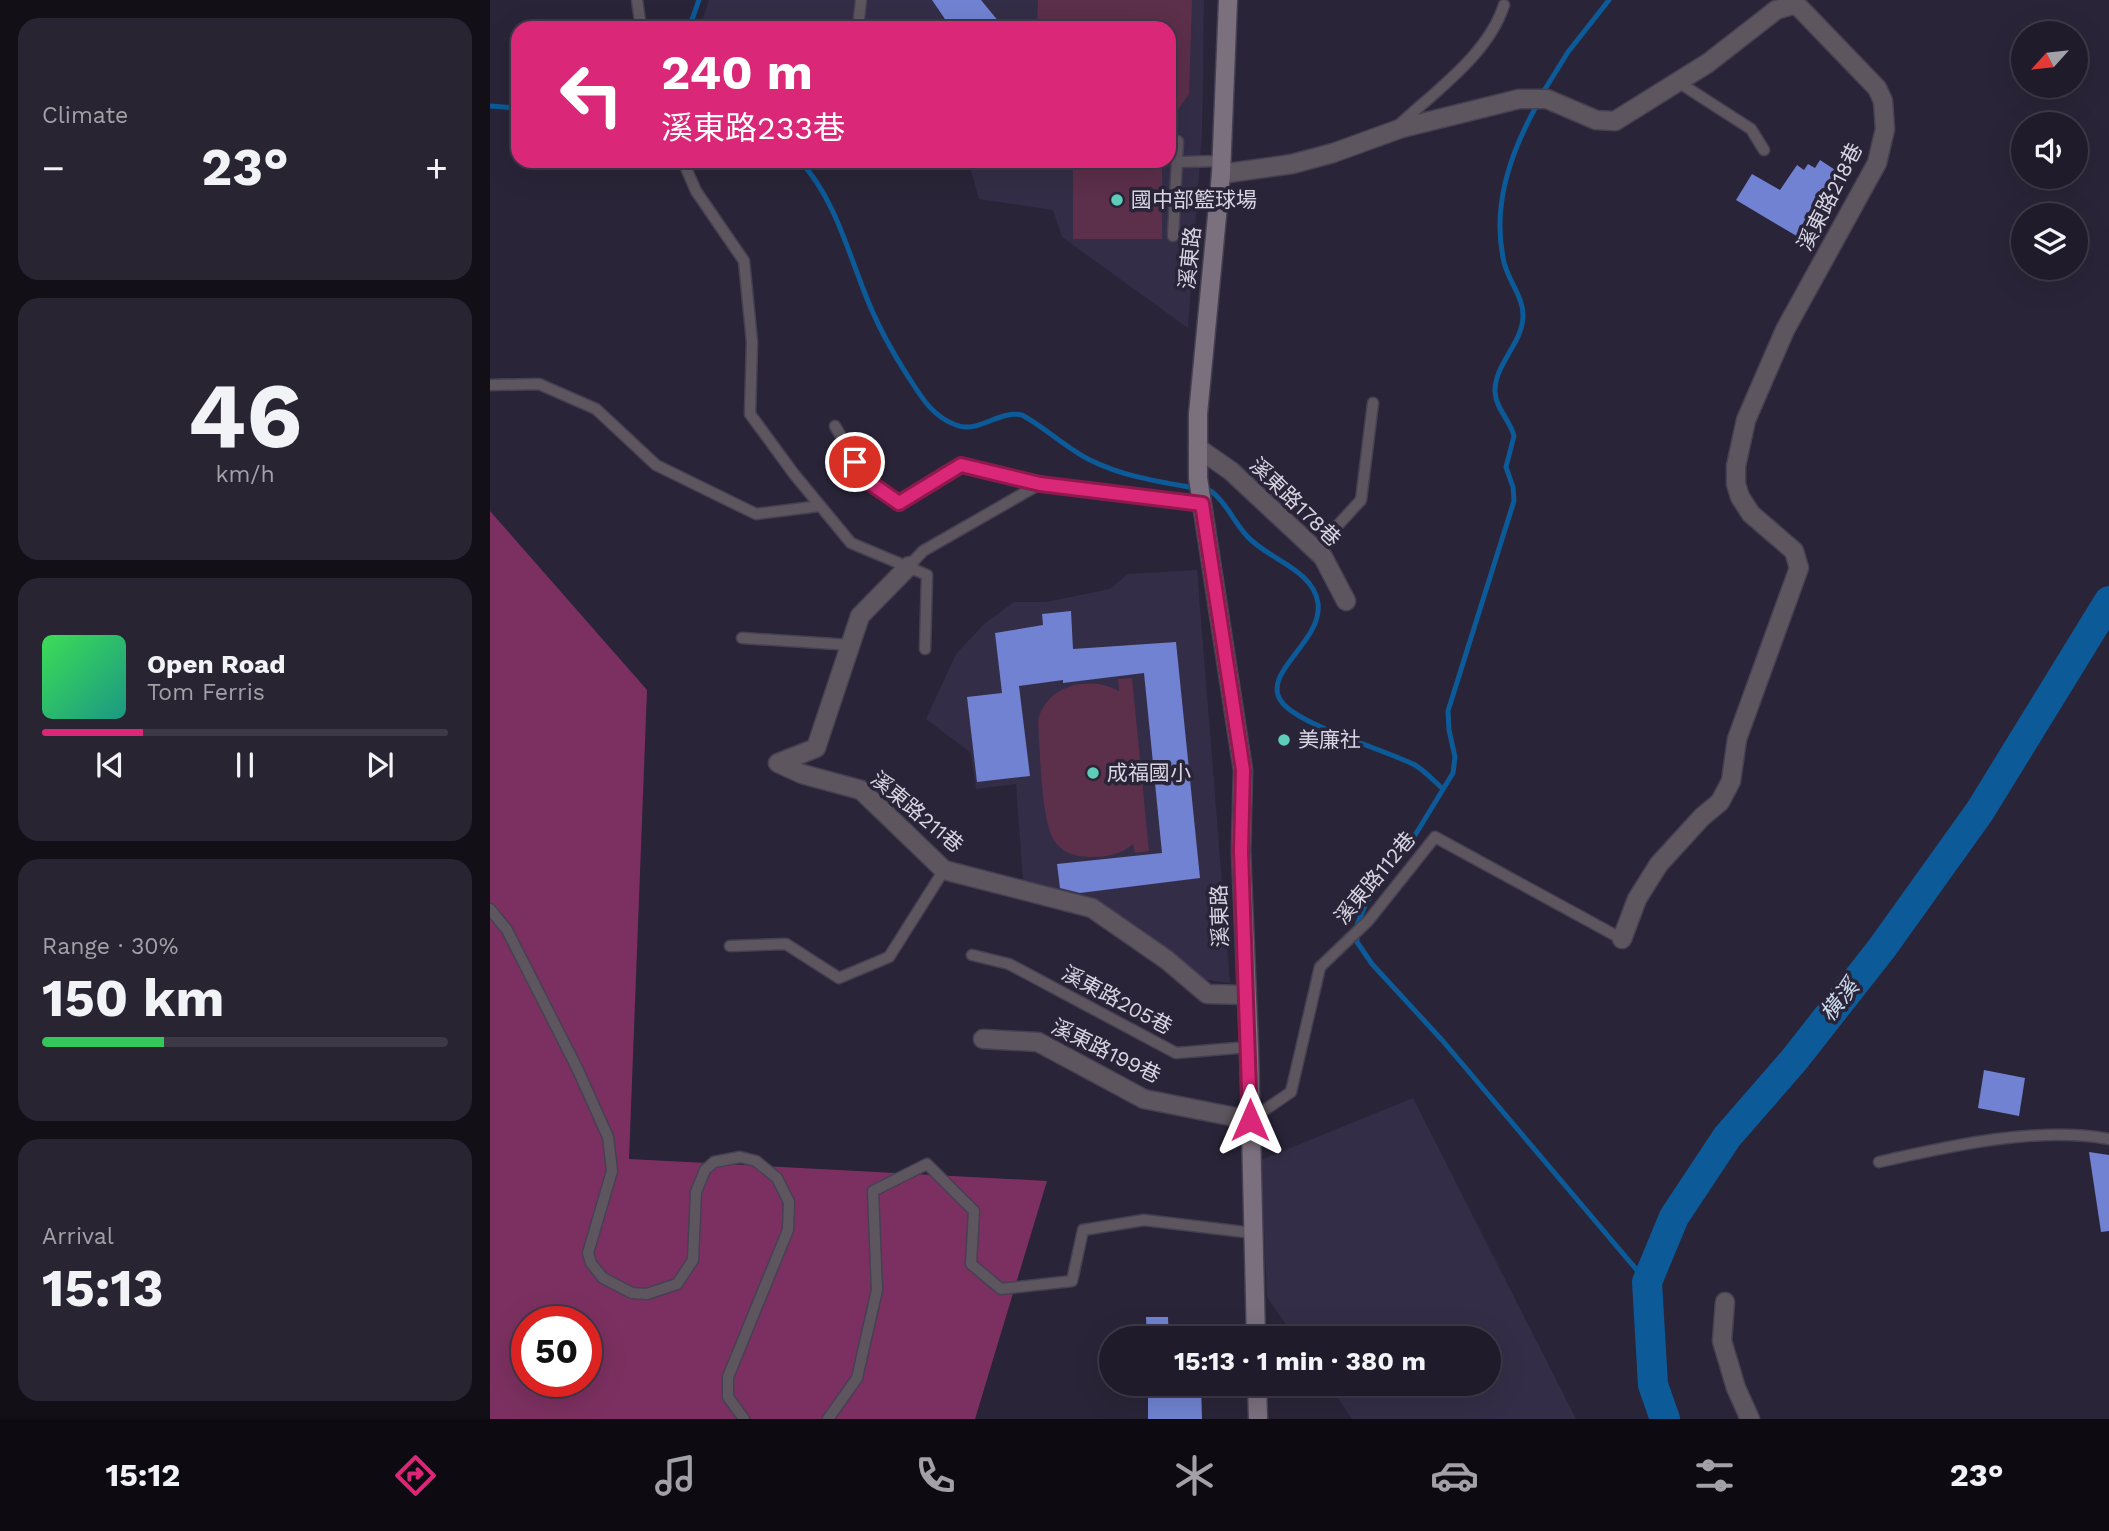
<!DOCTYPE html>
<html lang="en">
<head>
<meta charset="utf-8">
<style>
	:root { --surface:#201b2a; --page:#282432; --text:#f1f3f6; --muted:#a2a1a8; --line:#3d3947; --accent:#db2777 }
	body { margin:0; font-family:"Work Sans","Noto Sans TC",sans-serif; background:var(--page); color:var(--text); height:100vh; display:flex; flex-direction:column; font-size:26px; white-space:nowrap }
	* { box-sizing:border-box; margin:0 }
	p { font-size:23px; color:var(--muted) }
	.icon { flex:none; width:38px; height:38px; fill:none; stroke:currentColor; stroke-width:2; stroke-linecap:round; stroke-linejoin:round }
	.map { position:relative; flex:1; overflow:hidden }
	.side { display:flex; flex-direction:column; gap:18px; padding:18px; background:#120f17; width:490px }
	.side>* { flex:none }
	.hud { position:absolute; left:21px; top:21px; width:665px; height:147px; border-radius:21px; box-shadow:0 7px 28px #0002,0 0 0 2px var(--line); background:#db2777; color:#fff; overflow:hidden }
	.needle { width:46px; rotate:243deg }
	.controls { position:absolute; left:1521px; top:21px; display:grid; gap:14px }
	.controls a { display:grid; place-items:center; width:77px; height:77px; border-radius:50%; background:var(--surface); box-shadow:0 7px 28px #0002,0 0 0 2px var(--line); font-size:35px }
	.speed { position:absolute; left:21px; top:1306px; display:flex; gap:14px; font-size:35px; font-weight:700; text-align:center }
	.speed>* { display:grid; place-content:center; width:91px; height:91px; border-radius:50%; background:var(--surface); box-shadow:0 7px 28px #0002,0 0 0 2px var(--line); line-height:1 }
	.speed .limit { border:10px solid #d22; background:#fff; color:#111 }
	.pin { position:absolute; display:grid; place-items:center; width:60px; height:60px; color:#fff; margin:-30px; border:4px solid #fff; border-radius:50%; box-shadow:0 2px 7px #0007 }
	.me { position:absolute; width:77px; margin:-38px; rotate:0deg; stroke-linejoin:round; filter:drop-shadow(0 0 5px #0008) }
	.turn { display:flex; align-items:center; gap:24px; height:147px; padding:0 35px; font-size:32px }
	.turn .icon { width:91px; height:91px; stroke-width:2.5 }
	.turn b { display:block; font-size:49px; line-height:60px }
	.big { font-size:52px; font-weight:700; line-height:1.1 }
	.side .card { flex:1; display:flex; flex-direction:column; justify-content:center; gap:10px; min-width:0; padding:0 24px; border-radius:21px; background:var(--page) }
	.side .dial { align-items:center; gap:0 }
	.dial b { font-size:91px; line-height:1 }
	.song { display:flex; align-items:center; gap:21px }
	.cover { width:84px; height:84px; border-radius:10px; background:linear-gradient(135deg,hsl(130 70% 55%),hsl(170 70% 35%)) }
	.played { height:7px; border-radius:4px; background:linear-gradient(90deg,var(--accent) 25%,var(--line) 25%) }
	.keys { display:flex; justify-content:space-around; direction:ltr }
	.heat { display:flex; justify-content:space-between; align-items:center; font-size:38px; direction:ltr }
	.charge { height:10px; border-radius:5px; background:linear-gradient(90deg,#34c759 30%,var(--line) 0) }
	.trip { position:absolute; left:609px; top:1326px; width:402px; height:70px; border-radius:35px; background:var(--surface); box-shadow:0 7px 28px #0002,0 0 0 2px var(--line); font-weight:700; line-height:70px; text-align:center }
	.tab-bar { display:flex; height:112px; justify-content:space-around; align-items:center; background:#0d0b11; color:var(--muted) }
	.tab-bar .icon { width:49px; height:49px }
	.tab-bar .current { color:var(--accent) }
	.tab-bar b { font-size:32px; color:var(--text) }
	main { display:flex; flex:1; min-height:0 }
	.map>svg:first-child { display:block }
</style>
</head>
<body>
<main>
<section class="side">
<div class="card"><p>Climate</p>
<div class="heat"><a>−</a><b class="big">23°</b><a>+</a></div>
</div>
<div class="card dial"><b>46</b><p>km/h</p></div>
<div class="card">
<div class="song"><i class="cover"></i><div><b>Open Road</b><p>Tom Ferris</p></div></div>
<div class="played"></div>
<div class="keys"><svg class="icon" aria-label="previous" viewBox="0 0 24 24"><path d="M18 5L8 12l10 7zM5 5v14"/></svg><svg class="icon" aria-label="pause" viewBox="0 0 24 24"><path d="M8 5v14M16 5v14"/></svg><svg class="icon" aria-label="next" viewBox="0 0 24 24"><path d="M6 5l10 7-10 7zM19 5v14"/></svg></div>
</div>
<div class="card"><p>Range · 30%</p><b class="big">150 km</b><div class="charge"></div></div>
<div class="card"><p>Arrival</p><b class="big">15:13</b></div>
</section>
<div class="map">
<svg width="1619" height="1419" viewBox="0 0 1619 1419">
	<rect width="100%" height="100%" fill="#2a2438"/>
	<g fill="#342d47">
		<polygon points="219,0 714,0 712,132 698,328 572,237 563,210 489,199 478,161 679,161 679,28 210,28"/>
		<polygon points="707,570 740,983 710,979 599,900 533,881 526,784 486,789 481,753 436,719 466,654 494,624 524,602 556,602 620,589 638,574"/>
		<polygon points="923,1098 1086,1419 862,1419 839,1384 999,1384 999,1339 806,1339 777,1297 771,1160"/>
	</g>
	<g fill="#5c2f4a">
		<polygon points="548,0 702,0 699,94 683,117 679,120 679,28 547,28"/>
		<rect x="583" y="161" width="89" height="78"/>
		<path d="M642,678L659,851L645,853L643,844C632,854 617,857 602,857C587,857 573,854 564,840C551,821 550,747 548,721C556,685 599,675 629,691L628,679Z"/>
	</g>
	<path fill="#7c3061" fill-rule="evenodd" d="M0,511L157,690L139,1159L557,1181L485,1419H0ZM37,1321H96V1381H37Z"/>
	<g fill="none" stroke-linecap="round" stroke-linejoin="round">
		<g stroke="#0c5a97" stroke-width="5">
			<polyline points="199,28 209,0"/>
			<polyline points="1052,94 1078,52 1119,0"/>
			<path d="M1048,103C1021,151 1001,206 1014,262C1018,281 1034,297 1033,317C1032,344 1004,365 1005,392C1006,409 1020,420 1024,436L1016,467L1023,487L1024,501L958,711L959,730L965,757L963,773L927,832L876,903L867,925V942L882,964L952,1040L1157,1282"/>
			<polyline points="0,106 28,108"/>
			<path d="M310,161C343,196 357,248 374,291C386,323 402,352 421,381C433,400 444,417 466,425C489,434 508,410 532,415C556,428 576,448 600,460C638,479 680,483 721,491C737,503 743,521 757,536C777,559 823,569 828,603C833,642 771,672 791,701C807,725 896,750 925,765C935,771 944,781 953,789"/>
		</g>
		<polyline stroke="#0c5a97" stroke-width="30" points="1175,1419 1163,1385 1157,1282 1184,1217 1237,1137 1304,1060 1392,948 1490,811 1619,601"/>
	</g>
	<g fill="#7082d1">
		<polygon points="442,0 491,0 514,28 461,28"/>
		<polygon points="1330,160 1359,179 1320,244 1246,200 1262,174 1290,190 1307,165 1314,170 1318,164 1325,168"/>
		<polygon points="581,611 583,649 686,642 710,878 590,893 570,888 567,864 672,853 654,673 573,683 573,680 529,686 540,776 487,782 477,697 512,693 505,633 553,625 552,614"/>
		<polygon points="1494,1070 1535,1078 1529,1116 1488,1108"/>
		<polygon points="1599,1152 1619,1155 1619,1231 1611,1232"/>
		<polygon points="656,1317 678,1317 679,1339 657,1339"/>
		<polygon points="658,1384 711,1384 712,1419 658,1419"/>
	</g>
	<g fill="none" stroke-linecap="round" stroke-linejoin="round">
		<defs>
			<g id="service">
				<polyline points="147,0 151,28"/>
				<polyline points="368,28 371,0"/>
				<polyline points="1188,82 1261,129 1274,150"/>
				<path d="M908,126C945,91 998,55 1014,5"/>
				<polyline points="679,141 688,141 683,236"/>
				<polyline points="193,161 206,191 254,261 262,342 260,414 304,474 361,543 437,575 435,649"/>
				<polyline points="687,162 730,161"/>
				<polyline points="0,385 49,384 106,409 166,465 266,514 330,506"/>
				<polyline points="345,426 376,480 409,503 472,465 550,484"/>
				<polyline points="825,550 871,500 883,403"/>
				<polyline points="419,566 433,551 550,484 712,504"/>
				<polyline points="252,638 361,645"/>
				<polyline points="0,909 17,930 87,1068 118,1137 122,1171 98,1253 101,1263 113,1278 142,1293 157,1294 187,1284 203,1260 206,1192 215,1170 224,1162 250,1157 266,1161 287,1178 299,1202 298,1230 238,1377 238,1397 254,1419"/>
				<polyline points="240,946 296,944 349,978 399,957 454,870"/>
				<polyline points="482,955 519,964 686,1053 759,1047"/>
				<polyline points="760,1120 801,1092 830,967 878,921 945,837 1132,939"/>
				<path d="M1389,1162C1460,1146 1546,1126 1619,1139"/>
				<polyline points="338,1419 367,1378 387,1290 383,1191 437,1164 484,1211 481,1264 511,1289 582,1281 593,1230 654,1220 763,1233"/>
			</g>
			<g id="minor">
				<polyline points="731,174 802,164 843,153 912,128 1029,99 1057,99 1106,120 1125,121 1218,63 1286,10 1306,4 1387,88 1393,101 1395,129 1387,163 1295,330 1256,420 1246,466 1246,484 1250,497 1261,514 1304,551 1309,568 1247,739 1241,781 1230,802 1212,817 1169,864 1147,899 1132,939"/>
				<polyline points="708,448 741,471 833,557 856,601"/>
				<polyline points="419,566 370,616 326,748 288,763 312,774 371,790 454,870 602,908 677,960 717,994 756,995"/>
				<polyline points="493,1039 548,1042 654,1099 760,1120"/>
				<polyline points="1235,1302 1232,1341 1246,1388 1260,1419"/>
			</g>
			<g id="secondary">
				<polyline points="738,0 731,174 708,414 708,478 753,770 751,851 759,1047 766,1339"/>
				<polyline points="767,1384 768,1419"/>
			</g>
		</defs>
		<use href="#service" stroke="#464053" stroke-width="13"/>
		<use href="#minor" stroke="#464053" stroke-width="21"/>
		<use href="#secondary" stroke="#464053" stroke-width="21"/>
		<use href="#service" stroke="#5e565f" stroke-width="10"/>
		<use href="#minor" stroke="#5e565f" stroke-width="18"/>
		<use href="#secondary" stroke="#7b707e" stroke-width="18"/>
	</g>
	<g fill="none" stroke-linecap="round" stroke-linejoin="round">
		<defs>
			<polyline id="route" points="365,462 376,480 409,503 471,465 550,484 712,504 753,770 751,851 760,1120"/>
		</defs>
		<use href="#route" stroke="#8e194d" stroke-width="18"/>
		<use href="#route" stroke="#db2777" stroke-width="12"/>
	</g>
	<g fill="#5eceb8" stroke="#2a2438" stroke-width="2.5">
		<circle cx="627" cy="200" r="7"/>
		<circle cx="794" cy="740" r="7"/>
		<circle cx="603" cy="773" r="7"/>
	</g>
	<g text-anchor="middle" stroke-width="7" stroke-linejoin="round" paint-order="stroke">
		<g font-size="21" fill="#d8d5e3" stroke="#2a2438">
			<text transform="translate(1340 197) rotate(-63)" y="7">溪東路218巷</text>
			<text transform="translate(700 258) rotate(-84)" y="7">溪東路</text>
			<text transform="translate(805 502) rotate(44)" y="7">溪東路178巷</text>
			<text transform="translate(427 812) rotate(40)" y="7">溪東路211巷</text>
			<text transform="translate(885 878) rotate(-50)" y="7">溪東路112巷</text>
			<text transform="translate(730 916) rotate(-92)" y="7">溪東路</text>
			<text transform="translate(627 1000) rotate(28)" y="7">溪東路205巷</text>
			<text transform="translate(616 1051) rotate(26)" y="7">溪東路199巷</text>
		</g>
		<g font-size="21" fill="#d8d5e3" stroke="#2a2438" text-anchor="start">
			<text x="641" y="207">國中部籃球場</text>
			<text x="808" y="747">美廉社</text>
			<text x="617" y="780">成福國小</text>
		</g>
		<g font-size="23" font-style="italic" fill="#cbdcee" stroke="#2a2438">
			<text transform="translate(1349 1000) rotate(-51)" y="8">橫溪</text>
		</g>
	</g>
</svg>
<div class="controls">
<a><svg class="needle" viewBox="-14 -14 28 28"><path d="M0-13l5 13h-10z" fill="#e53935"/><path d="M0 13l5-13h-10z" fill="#a2a1a8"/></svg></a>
<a><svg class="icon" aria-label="sound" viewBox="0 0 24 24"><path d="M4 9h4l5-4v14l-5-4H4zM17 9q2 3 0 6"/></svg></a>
<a><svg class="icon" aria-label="layers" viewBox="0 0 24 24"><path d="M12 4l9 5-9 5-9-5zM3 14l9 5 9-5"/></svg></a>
</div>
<div class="speed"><div class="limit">50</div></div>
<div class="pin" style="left:365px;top:462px;background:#d93025"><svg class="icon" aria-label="arrive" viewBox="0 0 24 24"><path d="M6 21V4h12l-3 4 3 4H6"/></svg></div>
<svg class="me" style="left:760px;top:1120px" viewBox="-20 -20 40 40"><path d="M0-17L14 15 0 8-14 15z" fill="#db2777" stroke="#fff" stroke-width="4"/></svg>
<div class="trip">15:13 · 1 min · 380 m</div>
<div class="hud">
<div class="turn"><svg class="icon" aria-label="left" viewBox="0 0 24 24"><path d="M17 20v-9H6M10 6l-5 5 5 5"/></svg><div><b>240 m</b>溪東路233巷</div></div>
</div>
</div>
</main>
<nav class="tab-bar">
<b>15:12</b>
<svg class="icon current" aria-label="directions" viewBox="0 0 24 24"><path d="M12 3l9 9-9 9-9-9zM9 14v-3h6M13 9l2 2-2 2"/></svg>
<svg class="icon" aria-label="music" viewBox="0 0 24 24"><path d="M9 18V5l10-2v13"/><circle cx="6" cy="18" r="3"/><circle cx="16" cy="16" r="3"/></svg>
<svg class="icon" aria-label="phone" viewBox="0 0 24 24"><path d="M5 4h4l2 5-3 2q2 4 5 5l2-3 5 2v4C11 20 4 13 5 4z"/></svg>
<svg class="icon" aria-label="climate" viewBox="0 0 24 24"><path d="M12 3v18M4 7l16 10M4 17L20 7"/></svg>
<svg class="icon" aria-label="car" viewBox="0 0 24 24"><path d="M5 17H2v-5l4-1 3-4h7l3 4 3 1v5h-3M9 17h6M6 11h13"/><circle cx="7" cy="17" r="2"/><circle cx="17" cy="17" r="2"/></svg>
<svg class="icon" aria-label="filters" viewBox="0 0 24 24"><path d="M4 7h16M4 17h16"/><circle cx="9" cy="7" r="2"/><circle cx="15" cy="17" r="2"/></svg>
<b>23°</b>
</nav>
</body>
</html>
